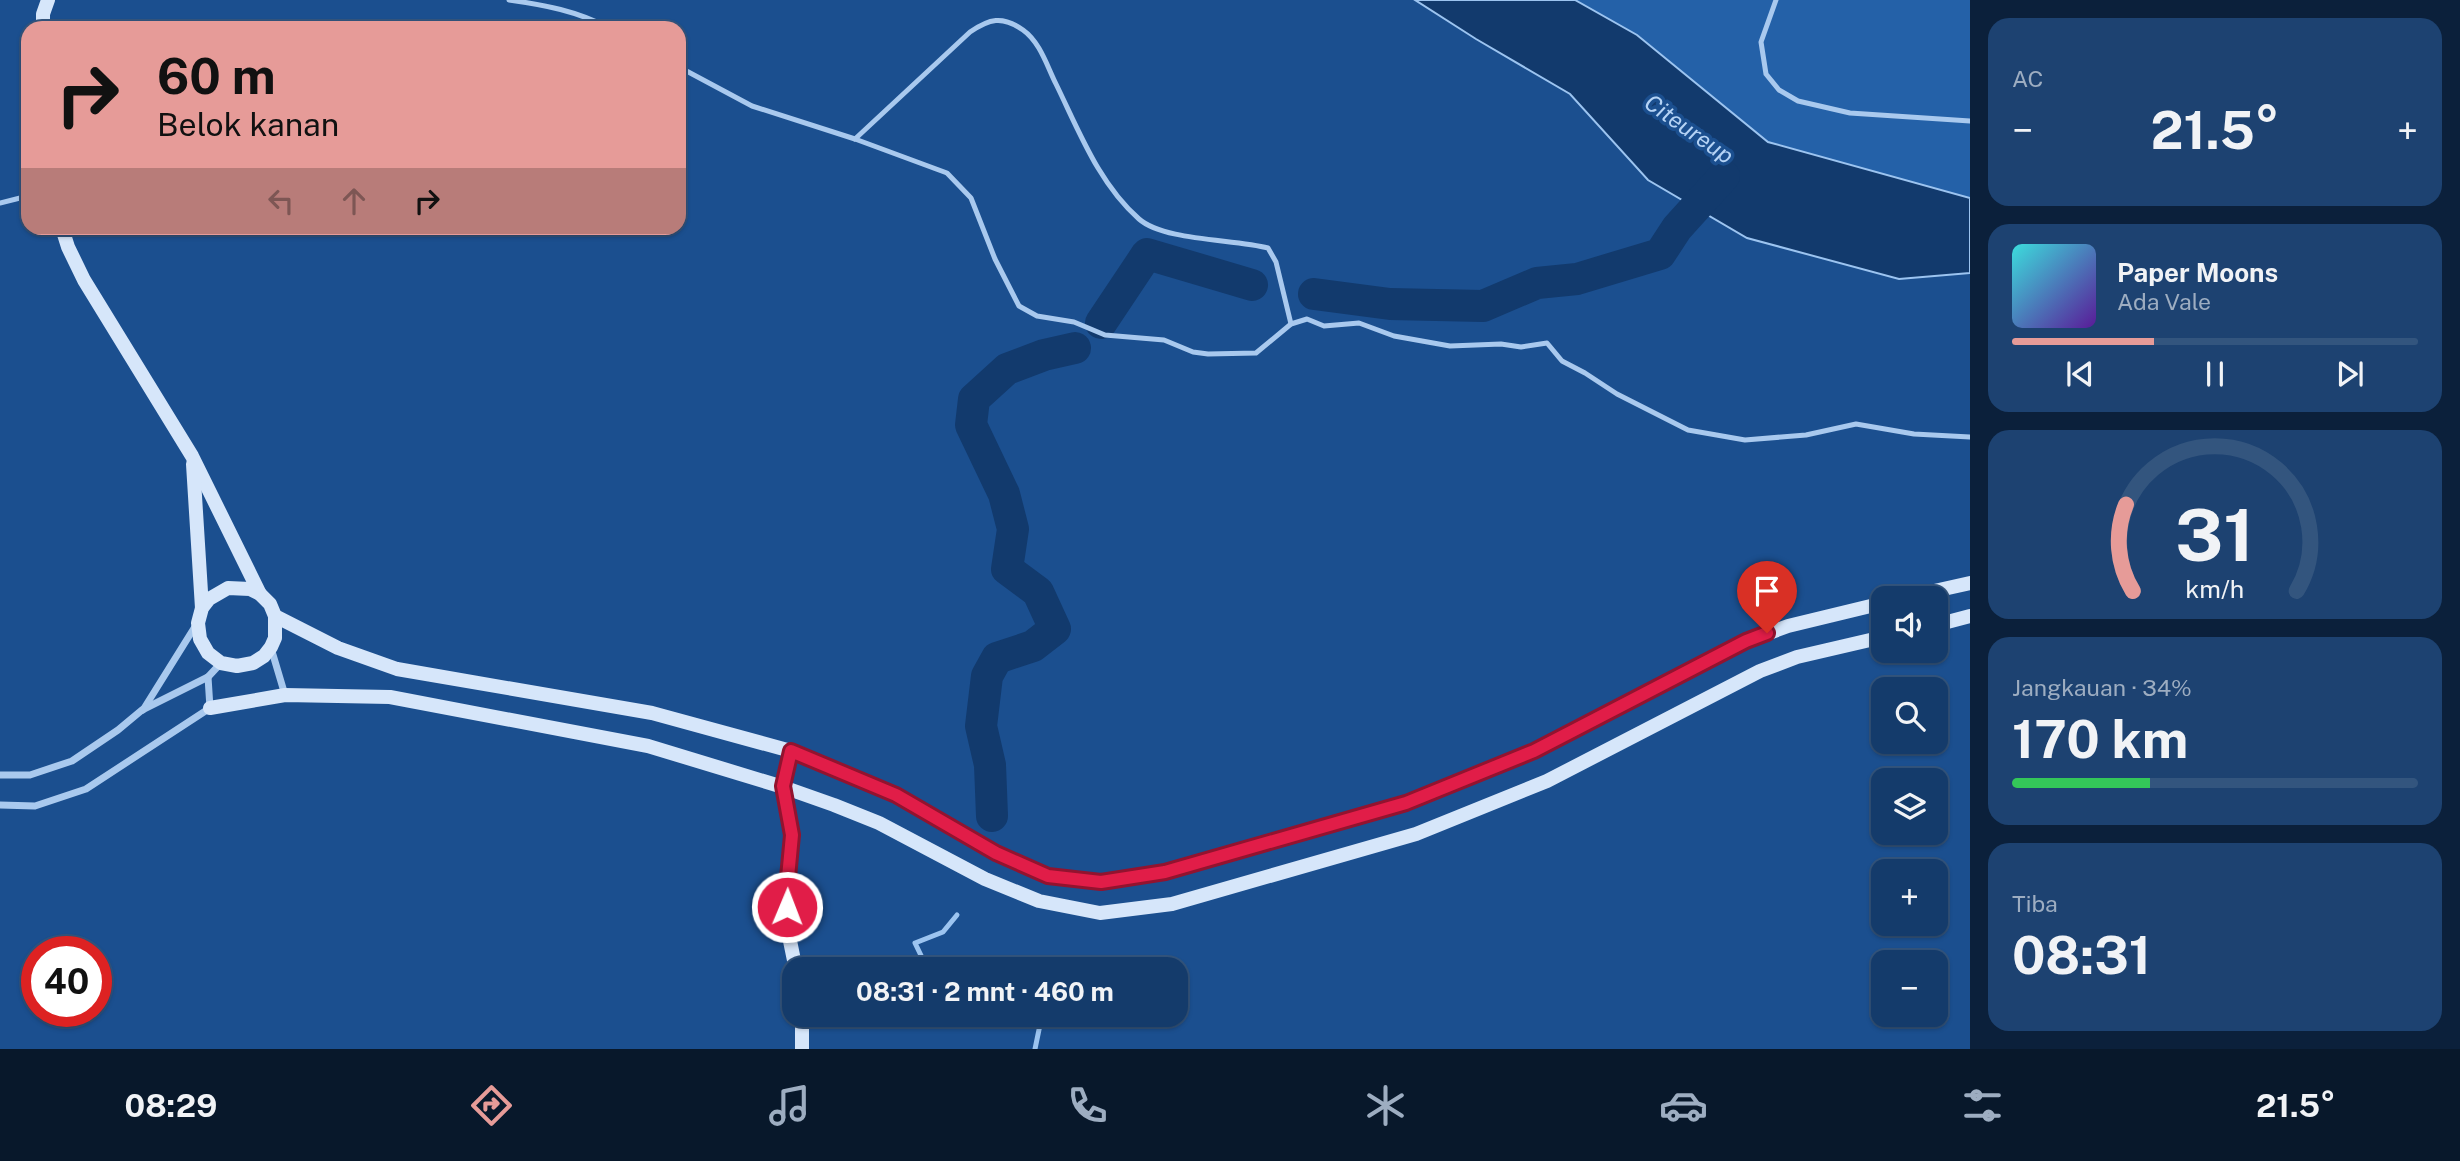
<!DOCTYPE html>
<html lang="id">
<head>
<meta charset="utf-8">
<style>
	:root { --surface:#143b6b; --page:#1d4271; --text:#f1f3f6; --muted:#9dadc1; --line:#33557e; --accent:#e69b98 }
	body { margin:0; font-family:"Public Sans",sans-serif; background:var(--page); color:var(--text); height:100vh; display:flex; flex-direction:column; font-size:26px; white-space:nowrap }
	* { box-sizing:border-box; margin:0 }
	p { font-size:23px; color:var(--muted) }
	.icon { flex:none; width:38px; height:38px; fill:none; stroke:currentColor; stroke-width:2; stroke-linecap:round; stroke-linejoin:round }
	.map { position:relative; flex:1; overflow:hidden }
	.sheet { display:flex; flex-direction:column; gap:18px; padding:18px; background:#0b203b; width:490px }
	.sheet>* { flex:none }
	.top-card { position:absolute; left:21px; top:21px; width:665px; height:214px; border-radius:21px; box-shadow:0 2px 5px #0004,0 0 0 2px var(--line); background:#e69b98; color:#111; overflow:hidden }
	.buttons { position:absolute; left:1871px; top:586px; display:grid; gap:14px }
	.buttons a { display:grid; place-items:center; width:77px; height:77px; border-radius:14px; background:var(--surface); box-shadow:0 2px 5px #0004,0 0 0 2px var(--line); font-size:35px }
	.speed { position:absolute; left:21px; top:936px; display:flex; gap:14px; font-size:35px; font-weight:700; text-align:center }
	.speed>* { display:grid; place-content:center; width:91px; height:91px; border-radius:50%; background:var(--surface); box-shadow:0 2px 5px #0004,0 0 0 2px var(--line); line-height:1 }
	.speed .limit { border:10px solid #d22; background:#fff; color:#111 }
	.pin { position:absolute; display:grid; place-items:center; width:60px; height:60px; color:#fff; margin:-72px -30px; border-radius:50% 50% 50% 0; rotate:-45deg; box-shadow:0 0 7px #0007 }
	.pin .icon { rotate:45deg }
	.me { position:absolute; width:77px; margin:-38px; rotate:1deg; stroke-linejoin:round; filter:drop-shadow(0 0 5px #0008) }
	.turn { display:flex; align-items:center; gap:24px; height:147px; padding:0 21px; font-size:32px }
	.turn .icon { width:91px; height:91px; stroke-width:2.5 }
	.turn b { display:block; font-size:49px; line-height:60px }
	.lanes { display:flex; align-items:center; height:66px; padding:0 21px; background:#0003; justify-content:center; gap:35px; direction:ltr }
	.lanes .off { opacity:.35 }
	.big { font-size:52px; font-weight:700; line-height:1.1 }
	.sheet .widget { flex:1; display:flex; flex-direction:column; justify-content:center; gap:10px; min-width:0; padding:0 24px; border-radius:21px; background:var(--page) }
	.sheet .dial { align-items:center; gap:0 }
	.dial svg { height:182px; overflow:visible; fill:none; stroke:var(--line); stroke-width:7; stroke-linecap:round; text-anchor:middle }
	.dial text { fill:var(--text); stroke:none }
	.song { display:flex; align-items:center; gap:21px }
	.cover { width:84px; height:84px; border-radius:10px; background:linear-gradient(135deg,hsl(180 70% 55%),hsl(270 70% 35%)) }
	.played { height:7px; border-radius:4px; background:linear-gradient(90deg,var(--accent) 35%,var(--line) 35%) }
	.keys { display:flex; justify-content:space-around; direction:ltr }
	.heat { display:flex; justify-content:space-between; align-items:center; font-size:38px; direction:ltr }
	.charge { height:10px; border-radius:5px; background:linear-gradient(90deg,#34c759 34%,var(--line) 0) }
	.trip { position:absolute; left:782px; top:957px; width:406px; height:70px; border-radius:21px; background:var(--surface); box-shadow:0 2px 5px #0004,0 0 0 2px var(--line); font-weight:700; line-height:70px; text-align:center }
	.menu { display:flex; height:112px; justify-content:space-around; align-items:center; background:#08182b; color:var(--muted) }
	.menu .icon { width:49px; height:49px }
	.menu .on { color:var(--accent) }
	.menu b { font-size:32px; color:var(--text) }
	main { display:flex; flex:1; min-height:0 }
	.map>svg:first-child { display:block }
</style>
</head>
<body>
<main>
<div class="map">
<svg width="1970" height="1049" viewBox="0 0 1970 1049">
	<rect width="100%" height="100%" fill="#1b4f8f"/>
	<polygon fill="#2461a8" points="1575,0 1970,0 1970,198 1768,142 1637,35"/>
	<polygon fill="#123a6d" stroke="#9cc4f0" stroke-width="2" points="1415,0 1575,0 1637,35 1768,142 1970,198 1970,273 1899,279 1747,238 1648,180 1570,94 1476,39"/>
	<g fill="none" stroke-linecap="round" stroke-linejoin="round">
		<g stroke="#9cc4f0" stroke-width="5">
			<polyline points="928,970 915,943 943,932 957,915"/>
			<polyline points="987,970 994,964 998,970"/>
			<polyline points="1035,1049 1041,1020 1037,1015"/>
		</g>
		<g stroke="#123a6d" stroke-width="32">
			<polyline points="1314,294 1390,304 1483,306 1537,283 1577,279 1660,254 1677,228 1724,176"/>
			<polyline points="1101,323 1147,254 1252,285"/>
			<polyline points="992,816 990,765 981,726 987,676 997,658 1033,646 1055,629 1038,592 1007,569 1013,529 1004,494 971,425 974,399 1007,369 1044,355 1075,348"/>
		</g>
		<g stroke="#a9c9ee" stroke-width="5">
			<path d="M509,0C545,5 577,11 609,28"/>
			<polyline points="1776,0 1761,42 1766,74 1779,90 1798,101 1850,113 1970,121"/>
			<polyline points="679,67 752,106 855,139 947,173 971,198 995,259 1019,306 1037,316 1074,322 1105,335 1164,340 1193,352 1208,354 1256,353 1291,324 1307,319 1324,326 1359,323 1394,336 1450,346 1501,344 1521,347 1547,343 1562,361 1585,373 1617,394 1688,430 1745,440 1806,435 1856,424 1914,434 1970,437"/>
			<path d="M855,139L970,32C989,19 1002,15 1023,30C1040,42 1047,66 1056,84C1079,131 1099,184 1139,219C1164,241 1234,239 1268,248L1276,262L1291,324"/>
			<polyline points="0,203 28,196"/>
		</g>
		<g stroke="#a9c9ee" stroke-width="7">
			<polyline points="271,648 285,695"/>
			<polyline points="143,710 196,625"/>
			<polyline points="0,775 30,775 72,761 118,730 142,710 208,677 221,663"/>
			<polyline points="0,805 35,806 86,789 210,708 208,677"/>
		</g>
		<g stroke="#d6e6fa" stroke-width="14">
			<polyline points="43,28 43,14 48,0"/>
			<polyline points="62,228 68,247 84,280 192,456 260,594"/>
			<polyline points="193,464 202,608"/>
			<polyline points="1903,598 1970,583"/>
			<polyline points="275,616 275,638 271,647 264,656 253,663 237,666 221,663 208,653 200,639 198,623 202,608 209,599 228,588 250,589 260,594 270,604 275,616 338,648 397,669 652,713 791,751 896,795 996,853 1049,876 1101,882 1165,872 1406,803 1533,751 1747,641 1788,626 1883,603"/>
			<polyline points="1936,625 1970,616"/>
			<polyline points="210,708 285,695 390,697 648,746 783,787 834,805 879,823 985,879 1039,901 1100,913 1172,904 1416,834 1547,781 1760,671 1797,657 1883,637"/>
			<polyline points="791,751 783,787 792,835 787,888 789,936 796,970"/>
			<polyline points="802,1015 802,1049"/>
		</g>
	</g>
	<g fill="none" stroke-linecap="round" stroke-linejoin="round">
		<defs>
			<polyline id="route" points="787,907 787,888 792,835 783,786 791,751 896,795 996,853 1048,876 1101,882 1165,872 1406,803 1534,751 1746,641 1767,633"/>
		</defs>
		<use href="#route" stroke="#92132f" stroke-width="18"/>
		<use href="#route" stroke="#e11d48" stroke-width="12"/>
	</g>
	<g text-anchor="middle" stroke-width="7" stroke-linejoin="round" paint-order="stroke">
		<g font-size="23" font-style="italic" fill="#b5d3f5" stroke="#1b4f8f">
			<text transform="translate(1689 129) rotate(35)" y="8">Citeureup</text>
		</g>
	</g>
</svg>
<div class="buttons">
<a><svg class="icon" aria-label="sound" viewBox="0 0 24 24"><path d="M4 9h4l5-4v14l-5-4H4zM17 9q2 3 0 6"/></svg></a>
<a><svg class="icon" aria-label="search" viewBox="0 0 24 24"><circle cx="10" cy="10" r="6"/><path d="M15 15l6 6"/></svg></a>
<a><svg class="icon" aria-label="layers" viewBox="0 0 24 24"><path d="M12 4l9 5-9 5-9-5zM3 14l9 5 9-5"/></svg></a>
<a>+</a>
<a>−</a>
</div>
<div class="speed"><div class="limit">40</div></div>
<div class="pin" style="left:1767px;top:633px;background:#d93025"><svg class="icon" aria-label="arrive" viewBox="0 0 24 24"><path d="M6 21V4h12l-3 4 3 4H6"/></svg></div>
<svg class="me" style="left:787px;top:907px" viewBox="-20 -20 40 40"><circle r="17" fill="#e11d48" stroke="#fff" stroke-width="3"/><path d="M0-11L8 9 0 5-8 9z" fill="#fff"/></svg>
<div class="trip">08:31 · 2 mnt · 460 m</div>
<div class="top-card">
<div class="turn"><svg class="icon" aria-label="right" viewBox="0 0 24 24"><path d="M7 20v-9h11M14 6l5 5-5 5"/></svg><div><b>60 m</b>Belok kanan</div></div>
<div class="lanes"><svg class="icon off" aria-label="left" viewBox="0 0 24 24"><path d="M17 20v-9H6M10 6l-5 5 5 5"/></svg><svg class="icon off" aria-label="ahead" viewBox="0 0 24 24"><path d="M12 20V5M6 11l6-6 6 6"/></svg><svg class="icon" aria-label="right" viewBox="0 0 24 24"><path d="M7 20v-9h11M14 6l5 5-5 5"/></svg></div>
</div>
</div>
<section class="sheet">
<div class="widget"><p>AC</p>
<div class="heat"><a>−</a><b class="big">21.5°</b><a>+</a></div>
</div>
<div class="widget">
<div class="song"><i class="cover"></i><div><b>Paper Moons</b><p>Ada Vale</p></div></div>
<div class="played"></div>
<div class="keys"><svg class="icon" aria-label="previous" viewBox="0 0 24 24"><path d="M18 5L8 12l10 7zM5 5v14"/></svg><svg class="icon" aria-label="pause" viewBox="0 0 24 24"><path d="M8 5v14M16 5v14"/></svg><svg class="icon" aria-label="next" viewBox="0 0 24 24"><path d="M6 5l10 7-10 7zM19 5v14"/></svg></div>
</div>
<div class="widget dial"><svg viewBox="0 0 100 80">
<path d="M14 69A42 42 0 1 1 86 69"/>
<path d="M14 69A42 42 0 0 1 11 31" stroke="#e69b98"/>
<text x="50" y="56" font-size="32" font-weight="700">31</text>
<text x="50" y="72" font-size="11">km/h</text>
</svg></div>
<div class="widget"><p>Jangkauan · 34%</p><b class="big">170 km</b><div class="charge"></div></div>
<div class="widget"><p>Tiba</p><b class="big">08:31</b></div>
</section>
</main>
<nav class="menu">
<b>08:29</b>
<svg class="icon on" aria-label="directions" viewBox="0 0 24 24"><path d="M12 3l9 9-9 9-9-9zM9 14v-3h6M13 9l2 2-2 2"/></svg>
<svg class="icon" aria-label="music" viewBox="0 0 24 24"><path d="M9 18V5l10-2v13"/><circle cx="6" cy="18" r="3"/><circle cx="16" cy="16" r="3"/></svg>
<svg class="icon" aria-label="phone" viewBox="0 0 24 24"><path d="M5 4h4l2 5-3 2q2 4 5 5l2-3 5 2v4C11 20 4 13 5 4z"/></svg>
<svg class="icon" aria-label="climate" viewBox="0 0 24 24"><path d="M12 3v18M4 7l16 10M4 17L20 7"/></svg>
<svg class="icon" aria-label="car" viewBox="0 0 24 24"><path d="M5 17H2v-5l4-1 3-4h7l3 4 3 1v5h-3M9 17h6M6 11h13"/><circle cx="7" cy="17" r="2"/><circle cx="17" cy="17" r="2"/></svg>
<svg class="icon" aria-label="filters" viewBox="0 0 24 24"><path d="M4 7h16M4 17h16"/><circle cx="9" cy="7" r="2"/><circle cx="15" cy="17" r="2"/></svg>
<b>21.5°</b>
</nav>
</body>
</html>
